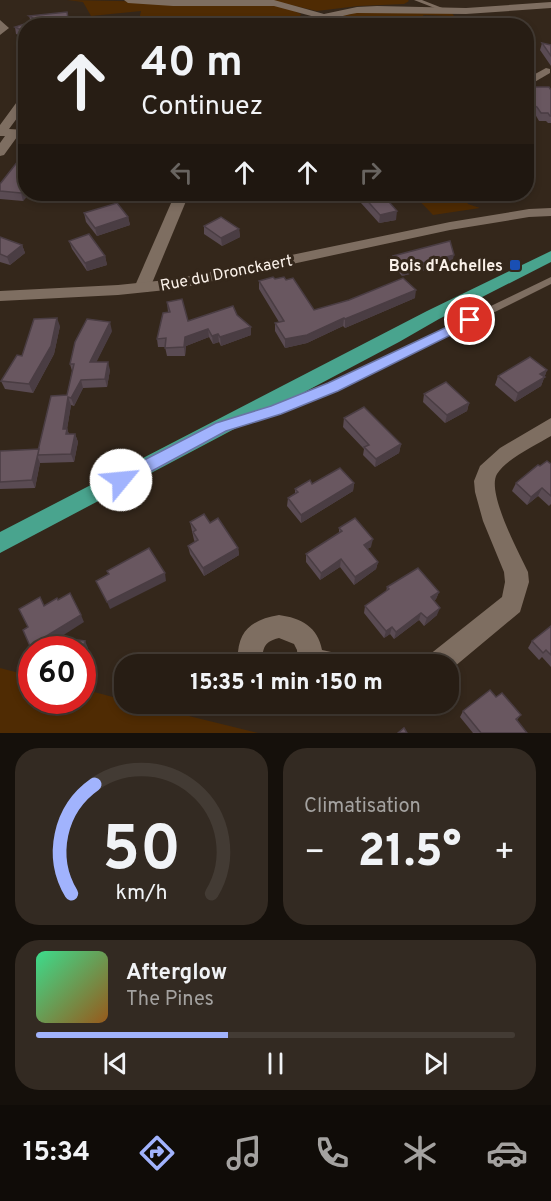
<!DOCTYPE html>
<html lang="fr">
<head>
<meta charset="utf-8">
<style>
	:root { --surface:#271d14; --page:#332a22; --text:#f1f3f6; --muted:#a4a2a0; --line:#433b34; --accent:#a1b3fd }
	body { margin:0; font-family:Overpass,sans-serif; background:var(--page); color:var(--text); height:100vh; display:flex; flex-direction:column; font-size:22px; white-space:nowrap }
	* { box-sizing:border-box; margin:0 }
	p { font-size:20px; color:var(--muted) }
	.icon { flex:none; width:33px; height:33px; fill:none; stroke:currentColor; stroke-width:2; stroke-linecap:round; stroke-linejoin:round }
	.map { position:relative; height:733px; overflow:hidden }
	.side { display:flex; flex-direction:column; gap:15px; padding:15px; background:#15100b; flex:1 }
	.side>* { flex:none }
	.guide { position:absolute; left:18px; top:18px; width:516px; height:183px; border-radius:24px; box-shadow:0 3px 9px #0003,0 0 0 2px var(--line); background:#271d14; color:var(--text); overflow:hidden }
	.speed { position:absolute; left:18px; top:636px; display:flex; gap:12px; font-size:30px; font-weight:700; text-align:center }
	.speed>* { display:grid; place-content:center; width:78px; height:78px; border-radius:50%; background:var(--surface); box-shadow:0 3px 9px #0003,0 0 0 2px var(--line); line-height:1 }
	.speed .limit { border:9px solid #d22; background:#fff; color:#111 }
	.pin { position:absolute; display:grid; place-items:center; width:51px; height:51px; color:#fff; margin:-26px; border:3px solid #fff; border-radius:50%; box-shadow:0 2px 6px #0007 }
	.me { position:absolute; width:66px; margin:-33px; rotate:62deg; stroke-linejoin:round; filter:drop-shadow(0 0 4px #0008) }
	.turn { display:flex; align-items:center; gap:21px; height:126px; padding:0 24px; font-size:27px }
	.turn .icon { width:78px; height:78px; stroke-width:2.5 }
	.turn b { display:block; font-size:42px; line-height:51px }
	.lanes { display:flex; align-items:center; height:57px; padding:0 24px; background:#0003; justify-content:center; gap:30px; direction:ltr }
	.lanes .off { opacity:.35 }
	.big { font-size:45px; font-weight:800; line-height:1.1 }
	.side .tile { flex:1; display:flex; flex-direction:column; justify-content:center; gap:9px; min-width:0; padding:0 21px; border-radius:24px; background:var(--page) }
	.side .dial { align-items:center; gap:0 }
	.dial svg { height:156px; overflow:visible; fill:none; stroke:var(--line); stroke-width:7; stroke-linecap:round; text-anchor:middle }
	.dial text { fill:var(--text); stroke:none }
	.song { display:flex; align-items:center; gap:18px }
	.cover { width:72px; height:72px; border-radius:9px; background:linear-gradient(135deg,hsl(150 70% 55%),hsl(30 70% 35%)) }
	.played { height:6px; border-radius:3px; background:linear-gradient(90deg,var(--accent) 40%,var(--line) 40%) }
	.keys { display:flex; justify-content:space-around; direction:ltr }
	.heat { display:flex; justify-content:space-between; align-items:center; font-size:33px; direction:ltr }
	.side .tiles { flex:1; display:grid; gap:15px; grid-template-columns:1fr 1fr }
	.tile:last-child { grid-column:span 2 }
	.trip { position:absolute; left:114px; top:654px; width:345px; height:60px; border-radius:24px; background:var(--surface); box-shadow:0 3px 9px #0003,0 0 0 2px var(--line); font-weight:800; line-height:60px; text-align:center }
	.menu { display:flex; height:96px; justify-content:space-around; align-items:center; background:#100c08; color:var(--muted) }
	.menu .icon { width:42px; height:42px }
	.menu .selected { color:var(--accent) }
	.menu b { font-size:27px; color:var(--text) }
	.map>svg:first-child { display:block }
</style>
</head>
<body>
<div class="map">
<svg width="551" height="733" viewBox="0 0 551 733">
	<rect width="100%" height="100%" fill="#34271b"/>
	<g fill="#4f2b03">
		<polygon points="67,0 270,4 285,7 301,14 296,25 245,25 168,16 159,25 138,25 141,11 91,16 83,2"/>
		<polygon points="174,0 408,0 409,1 404,4 358,6 317,11 273,1"/>
		<polygon points="343,12 452,13 454,16 423,15 429,25 312,26 324,18"/>
		<polygon points="413,194 476,194 478,196 465,199 468,204 480,208 433,215"/>
		<polygon points="0,668 31,676 32,700 82,700 83,689 124,700 124,704 140,704 258,733 0,733"/>
	</g>
	<g fill="none" stroke-linecap="round" stroke-linejoin="round">
		<g fill="#7e6e61" fill-rule="evenodd">
			<polygon points="414,0 422,0 450,11 445,12"/>
			<polygon points="551,277 551,284 352,383 279,414 247,424 243,423 241,420 243,417 271,408 344,377"/>
		</g>
		<g fill="#7e6e61" fill-rule="evenodd">
			<path d="M124,0H274L324,14L357,7L377,6L466,8L551,2V8L466,14L357,13C338,15 319,26 301,26L315,17L274,6H173L128,3Z"/>
			<polygon points="0,20 9,28 0,35"/>
			<polygon points="546,68 550,69 550,73 526,87 526,79"/>
			<polygon points="26,94 26,106 9,129 26,130 26,138 17,137 4,155 0,156 0,143 5,136 0,136 0,125 22,95"/>
			<polygon points="175,194 189,194 150,288 148,292 136,292 134,288"/>
			<path d="M551,418V436C536,445 506,459 497,474C486,492 519,553 528,572L529,582L520,612L448,672V664H426L429,655L502,597L505,582L504,572L483,521L475,492L474,481L480,466L500,448Z"/>
			<path d="M279,615C301,618 318,627 322,650L345,655L348,664H298L297,650L294,644L279,638C262,642 263,650 262,664H238C236,633 249,620 279,615Z"/>
		</g>
		<polygon fill="#7e6e61" fill-rule="evenodd" points="551,208 551,216 529,217 450,230 176,289 118,295 0,301 0,291 118,285 176,279 450,222 529,209"/>
		<polygon fill="#49a48e" fill-rule="evenodd" points="551,251 551,262 439,319 399,342 0,553 0,532 427,311"/>
	</g>
	<g fill="#5a4b53">
		<polygon points="67,12 70,26 26,26 26,38 16,34 15,27 31,22 29,16"/>
		<polygon points="542,43 551,45 551,66 540,50"/>
		<polygon points="526,87 551,90 551,123 548,123 546,121 539,121 535,114 529,112 526,107"/>
		<polygon points="0,184 26,194 29,194 23,201 0,199"/>
		<polygon points="206,194 224,194 222,199 206,197"/>
		<polygon points="362,195 396,220 379,223 361,203"/>
		<polygon points="84,213 128,217 130,225 97,236 86,222"/>
		<polygon points="204,226 239,229 240,237 222,246 204,234"/>
		<polygon points="0,237 22,245 25,253 10,265 0,262"/>
		<polygon points="69,241 105,256 107,265 87,271 72,249"/>
		<polygon points="393,256 452,263 402,276 392,264"/>
		<polygon points="275,279 286,280 314,310 415,298 345,328 343,326 307,343 285,348 275,331 275,323 279,322 259,289 259,281"/>
		<polygon points="167,302 188,321 237,315 251,327 251,335 221,346 219,342 213,344 209,337 186,346 185,356 167,356 165,347 158,347 157,339 168,312"/>
		<polygon points="60,326 54,354 33,393 5,389 1,381 22,356"/>
		<polygon points="112,331 96,362 110,370 107,387 83,388 74,406 71,405 67,429 69,434 75,434 78,442 74,462 40,463 35,488 0,489 0,451 39,449 67,395 72,371 70,364"/>
		<polygon points="547,370 541,386 515,402 495,385 498,376"/>
		<polygon points="424,394 469,403 467,411 445,423 423,402"/>
		<polygon points="344,418 401,444 399,453 375,467 363,455 364,449 343,427"/>
		<polygon points="551,464 551,504 549,506 538,496 527,505 512,491 516,483 540,466"/>
		<polygon points="354,483 353,491 301,523 287,506 288,498 295,494 295,489 312,484"/>
		<polygon points="190,522 210,523 238,548 239,555 204,576 190,554 188,546 195,542 194,540"/>
		<polygon points="339,528 371,547 367,549 378,562 376,569 354,585 340,567 320,580 306,562 306,554 339,533"/>
		<polygon points="387,587 439,592 436,599 434,601 437,615 424,626 419,620 394,639 390,634 384,638 364,613 365,606 386,592"/>
		<polygon points="551,626 551,667 542,657 539,660 528,648 532,641"/>
		<polygon points="496,697 521,715 517,720 527,733 473,733 460,717 463,711"/>
	</g>
	<g fill="#4a3d43">
		<polygon points="26,187 26,194 29,194 23,201 21,193"/>
		<polygon points="90,194 111,194 91,197"/>
		<polygon points="502,194 522,194 501,198"/>
		<polygon points="397,211 396,220 379,223 380,215"/>
		<polygon points="128,217 130,225 97,236 95,228"/>
		<polygon points="239,229 240,237 222,246 221,238"/>
		<polygon points="22,245 25,253 10,265 7,257"/>
		<polygon points="454,255 452,263 402,276 403,268"/>
		<polygon points="105,256 107,265 87,271 85,263"/>
		<polygon points="416,290 415,298 345,328 345,319"/>
		<polygon points="57,318 60,326 54,354 33,393 29,384"/>
		<polygon points="344,318 343,326 307,343 285,348 285,339"/>
		<polygon points="110,322 112,331 92,371 90,362"/>
		<polygon points="251,327 251,335 221,346 220,337"/>
		<polygon points="208,329 209,337 186,346 185,356 184,347 185,337"/>
		<polygon points="218,334 219,342 213,344 212,336"/>
		<polygon points="108,362 110,370 107,387 105,379"/>
		<polygon points="547,370 541,386 515,402 518,393 540,374"/>
		<polygon points="81,380 83,388 74,406 71,398"/>
		<polygon points="68,397 71,405 67,429 70,437 66,437 63,429"/>
		<polygon points="469,403 467,411 445,423 447,415"/>
		<polygon points="75,434 78,442 74,462 71,454"/>
		<polygon points="401,444 399,453 375,467 376,459"/>
		<polygon points="37,455 40,463 35,488 32,480"/>
		<polygon points="354,483 353,491 301,523 301,515"/>
		<polygon points="542,488 538,496 527,505 531,497"/>
		<polygon points="373,539 371,547 362,552 364,545"/>
		<polygon points="238,548 239,555 204,576 203,568"/>
		<polygon points="341,559 340,567 320,580 321,573"/>
		<polygon points="378,562 376,569 354,585 355,577"/>
		<polygon points="165,573 166,581 110,609 107,602"/>
		<polygon points="439,592 436,599 428,605 431,597"/>
		<polygon points="440,608 437,615 424,626 427,618"/>
		<polygon points="421,613 419,620 394,639 396,632"/>
		<polygon points="81,615 84,622 40,650 32,650 30,646"/>
		<polygon points="392,627 390,634 384,638 386,631"/>
		<polygon points="85,641 88,648 82,664 82,650"/>
	</g>
	<g fill="#695760" stroke="#4a3d43" stroke-width="1.5">
		<polygon points="67,12 69,25 67,26 26,26 26,32 15,27 37,20 29,16"/>
		<polygon points="542,43 551,45 551,56"/>
		<polygon points="526,87 549,87 551,90 551,116 550,116 548,113 541,113 537,107 531,104 526,96"/>
		<polygon points="26,151 26,187 21,193 0,191 0,184"/>
		<polygon points="367,194 382,194 397,211 380,215 362,195"/>
		<polygon points="117,203 128,217 95,228 84,213"/>
		<polygon points="221,217 239,229 221,238 204,226"/>
		<polygon points="89,234 105,256 85,263 69,241"/>
		<polygon points="0,237 22,245 7,257 0,254"/>
		<polygon points="450,241 454,255 403,268 393,256"/>
		<polygon points="273,277 275,279 284,277 286,280 293,278 314,310 349,300 403,278 416,290 345,319 344,318 307,335 285,339 275,323 284,321 259,281"/>
		<polygon points="182,299 188,321 233,306 237,315 251,327 220,337 218,334 212,336 208,329 185,337 184,347 165,348 166,338 157,339 163,313 170,312 167,302"/>
		<polygon points="57,318 51,346 29,384 1,381 17,355 22,356 34,319"/>
		<polygon points="87,319 110,322 90,362 108,362 105,379 81,380 71,398 68,397 63,429 67,429 66,434 75,434 71,454 37,455 51,396 67,395 74,364 70,364 75,342"/>
		<polygon points="530,357 547,370 540,374 545,377 518,393 498,376"/>
		<polygon points="446,382 469,403 447,415 424,394"/>
		<polygon points="364,407 401,444 376,459 364,447 369,445 344,418"/>
		<polygon points="39,449 32,480 0,482 0,451"/>
		<polygon points="547,461 551,464 551,496 542,488 531,497 516,483 538,465 540,466"/>
		<polygon points="340,468 354,483 301,515 288,498 298,492 295,489 310,480 312,484"/>
		<polygon points="204,514 210,523 218,518 238,548 203,568 188,546 198,540 193,532 196,530 190,522"/>
		<polygon points="355,518 373,539 364,545 378,562 355,577 341,559 321,573 306,554 342,531 339,528"/>
		<polygon points="149,548 165,573 107,602 96,581 109,574 107,571"/>
		<polygon points="418,568 439,592 431,597 440,608 427,618 421,613 396,632 392,627 386,631 365,606 389,589 387,587"/>
		<polygon points="70,593 81,615 30,646 23,630 28,627 19,609 40,597 44,606 57,598 58,600"/>
		<polygon points="551,626 551,655 546,650 543,653 532,641"/>
		<polygon points="61,638 85,641 82,650 57,650"/>
		<polygon points="490,690 496,697 502,693 521,715 516,719 527,733 481,733 463,711"/>
		<polygon points="404,728 407,733 398,733"/>
	</g>
	<polygon fill="#a1b3fd" stroke="#6974a4" stroke-width="1.5" points="470,316 475,317 477,320 475,323 338,391 281,414 226,431 126,485 121,487 115,485 113,480 115,475 216,423 271,406 328,383"/>
	<rect fill="#1a4fb4" stroke="#34271b" stroke-width="2" x="509" y="259" width="12" height="12" rx="3"/>
	<g text-anchor="middle" stroke-width="6" stroke-linejoin="round" paint-order="stroke">
		<g font-size="16" font-weight="bold" fill="#faf1e9" stroke="#34271b" text-anchor="end">
			<text x="503" y="271">Bois d'Achelles</text>
		</g>
		<g font-size="16" fill="#faf1e9" stroke="#34271b">
			<text transform="translate(226 272) rotate(-11)" y="6">Rue du Dronckaert</text>
		</g>
	</g>
</svg>
<div class="speed"><div class="limit">60</div></div>
<div class="pin" style="left:470px;top:320px;background:#d93025"><svg class="icon" aria-label="arrive" viewBox="0 0 24 24"><path d="M6 21V4h12l-3 4 3 4H6"/></svg></div>
<svg class="me" style="left:121px;top:480px" viewBox="-20 -20 40 40"><circle r="19" fill="#fff"/><path d="M0-13L10 11 0 6-10 11z" fill="#a1b3fd"/></svg>
<div class="trip">15:35 · 1 min · 150 m</div>
<div class="guide">
<div class="turn"><svg class="icon" aria-label="ahead" viewBox="0 0 24 24"><path d="M12 20V5M6 11l6-6 6 6"/></svg><div><b>40 m</b>Continuez</div></div>
<div class="lanes"><svg class="icon off" aria-label="left" viewBox="0 0 24 24"><path d="M17 20v-9H6M10 6l-5 5 5 5"/></svg><svg class="icon" aria-label="ahead" viewBox="0 0 24 24"><path d="M12 20V5M6 11l6-6 6 6"/></svg><svg class="icon" aria-label="ahead" viewBox="0 0 24 24"><path d="M12 20V5M6 11l6-6 6 6"/></svg><svg class="icon off" aria-label="right" viewBox="0 0 24 24"><path d="M7 20v-9h11M14 6l5 5-5 5"/></svg></div>
</div>
</div>
<section class="side">
<div class="tiles">
<div class="tile dial"><svg viewBox="0 0 100 80">
<path d="M14 69A42 42 0 1 1 86 69"/>
<path d="M14 69A42 42 0 0 1 26 13" stroke="#a1b3fd"/>
<text x="50" y="56" font-size="32" font-weight="700">50</text>
<text x="50" y="72" font-size="11">km/h</text>
</svg></div>
<div class="tile"><p>Climatisation</p>
<div class="heat"><a>−</a><b class="big">21.5°</b><a>+</a></div>
</div>
<div class="tile">
<div class="song"><i class="cover"></i><div><b>Afterglow</b><p>The Pines</p></div></div>
<div class="played"></div>
<div class="keys"><svg class="icon" aria-label="previous" viewBox="0 0 24 24"><path d="M18 5L8 12l10 7zM5 5v14"/></svg><svg class="icon" aria-label="pause" viewBox="0 0 24 24"><path d="M8 5v14M16 5v14"/></svg><svg class="icon" aria-label="next" viewBox="0 0 24 24"><path d="M6 5l10 7-10 7zM19 5v14"/></svg></div>
</div>
</div>
</section>
<nav class="menu">
<b>15:34</b>
<svg class="icon selected" aria-label="directions" viewBox="0 0 24 24"><path d="M12 3l9 9-9 9-9-9zM9 14v-3h6M13 9l2 2-2 2"/></svg>
<svg class="icon" aria-label="music" viewBox="0 0 24 24"><path d="M9 18V5l10-2v13"/><circle cx="6" cy="18" r="3"/><circle cx="16" cy="16" r="3"/></svg>
<svg class="icon" aria-label="phone" viewBox="0 0 24 24"><path d="M5 4h4l2 5-3 2q2 4 5 5l2-3 5 2v4C11 20 4 13 5 4z"/></svg>
<svg class="icon" aria-label="climate" viewBox="0 0 24 24"><path d="M12 3v18M4 7l16 10M4 17L20 7"/></svg>
<svg class="icon" aria-label="car" viewBox="0 0 24 24"><path d="M5 17H2v-5l4-1 3-4h7l3 4 3 1v5h-3M9 17h6M6 11h13"/><circle cx="7" cy="17" r="2"/><circle cx="17" cy="17" r="2"/></svg>
</nav>
</body>
</html>
